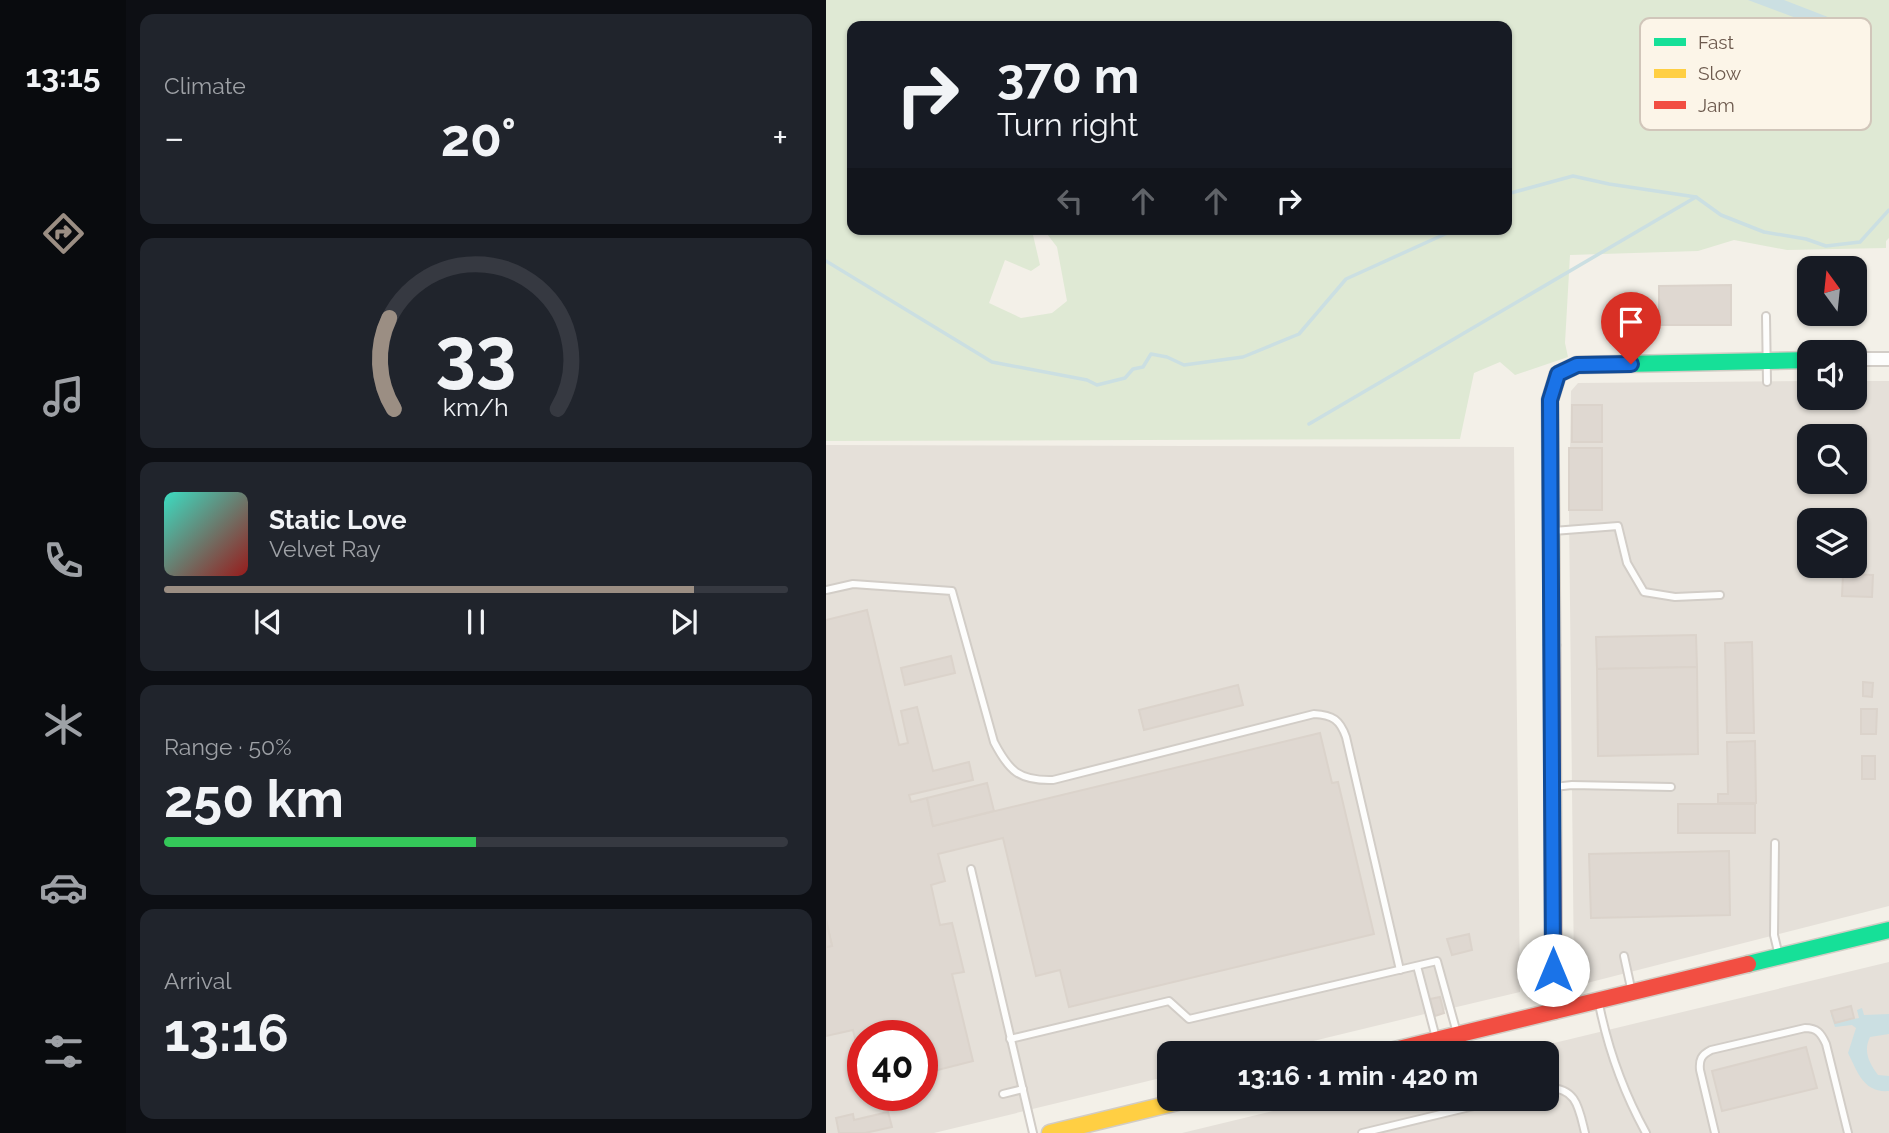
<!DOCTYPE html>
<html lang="en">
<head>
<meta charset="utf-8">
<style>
	:root { --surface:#171b24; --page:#20242c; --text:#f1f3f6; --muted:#9ea1a6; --line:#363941; --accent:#9b8e83 }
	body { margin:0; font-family:Raleway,sans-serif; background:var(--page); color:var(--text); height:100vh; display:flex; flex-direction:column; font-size:26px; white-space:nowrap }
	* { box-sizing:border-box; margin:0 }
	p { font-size:23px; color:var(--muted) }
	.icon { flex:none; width:38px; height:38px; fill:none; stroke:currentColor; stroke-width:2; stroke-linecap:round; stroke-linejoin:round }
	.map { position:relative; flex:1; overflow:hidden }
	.details { display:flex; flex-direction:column; gap:14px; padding:14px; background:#0d0f14; width:700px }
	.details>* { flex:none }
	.guide { position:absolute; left:21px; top:21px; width:665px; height:214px; border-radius:14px; box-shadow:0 2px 5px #0004; background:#171b24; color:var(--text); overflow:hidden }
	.needle { width:46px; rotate:345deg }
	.buttons { position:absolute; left:971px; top:256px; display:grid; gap:14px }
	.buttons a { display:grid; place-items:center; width:70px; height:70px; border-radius:14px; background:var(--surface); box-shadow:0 2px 5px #0004; font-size:35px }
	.speed { position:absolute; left:21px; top:1020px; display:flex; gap:14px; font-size:35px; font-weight:700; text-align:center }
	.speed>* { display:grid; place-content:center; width:91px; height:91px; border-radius:50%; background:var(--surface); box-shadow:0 2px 5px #0004; line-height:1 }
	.speed .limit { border:10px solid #d22; background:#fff; color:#111 }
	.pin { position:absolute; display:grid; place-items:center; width:60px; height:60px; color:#fff; margin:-72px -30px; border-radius:50% 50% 50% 0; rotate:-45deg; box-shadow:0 0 7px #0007 }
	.pin .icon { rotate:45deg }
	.me { position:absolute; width:77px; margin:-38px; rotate:0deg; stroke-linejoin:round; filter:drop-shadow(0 0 5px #0008) }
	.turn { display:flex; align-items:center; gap:24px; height:147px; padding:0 35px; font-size:32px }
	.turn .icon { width:91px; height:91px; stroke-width:2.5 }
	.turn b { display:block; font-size:49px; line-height:60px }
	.lanes { display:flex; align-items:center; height:66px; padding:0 35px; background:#0003; justify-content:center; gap:35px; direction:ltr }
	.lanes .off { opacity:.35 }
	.big { font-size:52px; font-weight:700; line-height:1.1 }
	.details .tile { flex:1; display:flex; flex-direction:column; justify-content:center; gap:10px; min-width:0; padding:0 24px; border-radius:14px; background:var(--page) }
	.details .dial { align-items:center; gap:0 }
	.dial svg { height:182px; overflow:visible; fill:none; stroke:var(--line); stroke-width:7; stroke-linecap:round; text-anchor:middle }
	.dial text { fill:var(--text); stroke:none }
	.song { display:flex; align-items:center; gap:21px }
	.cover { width:84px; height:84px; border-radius:10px; background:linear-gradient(135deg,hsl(170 70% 55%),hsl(0 70% 35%)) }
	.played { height:7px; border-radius:4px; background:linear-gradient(90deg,var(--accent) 85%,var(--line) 85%) }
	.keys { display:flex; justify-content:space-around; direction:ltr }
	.heat { display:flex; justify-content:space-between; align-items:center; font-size:38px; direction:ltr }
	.charge { height:10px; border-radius:5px; background:linear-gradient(90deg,#34c759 50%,var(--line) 0) }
	.trip { position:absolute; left:331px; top:1041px; width:402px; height:70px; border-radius:14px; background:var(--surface); box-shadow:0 2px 5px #0004; font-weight:700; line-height:70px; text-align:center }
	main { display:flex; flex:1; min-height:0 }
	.tabs { display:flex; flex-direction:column; width:126px; justify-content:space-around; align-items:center; background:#090b0e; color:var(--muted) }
	.tabs .icon { width:49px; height:49px }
	.tabs .selected { color:var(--accent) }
	.tabs b { font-size:32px; color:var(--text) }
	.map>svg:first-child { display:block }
</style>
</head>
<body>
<main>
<nav class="tabs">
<b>13:15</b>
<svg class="icon selected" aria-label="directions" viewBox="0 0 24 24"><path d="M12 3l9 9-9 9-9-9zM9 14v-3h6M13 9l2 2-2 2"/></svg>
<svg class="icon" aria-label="music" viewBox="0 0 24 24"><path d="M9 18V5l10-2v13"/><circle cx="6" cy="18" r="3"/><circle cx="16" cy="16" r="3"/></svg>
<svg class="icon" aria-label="phone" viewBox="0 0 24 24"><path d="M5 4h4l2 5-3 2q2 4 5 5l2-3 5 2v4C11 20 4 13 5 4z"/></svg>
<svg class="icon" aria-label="climate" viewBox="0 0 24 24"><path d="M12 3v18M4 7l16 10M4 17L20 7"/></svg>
<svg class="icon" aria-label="car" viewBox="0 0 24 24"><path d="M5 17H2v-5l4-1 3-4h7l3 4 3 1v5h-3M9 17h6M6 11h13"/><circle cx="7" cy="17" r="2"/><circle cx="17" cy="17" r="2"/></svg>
<svg class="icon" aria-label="filters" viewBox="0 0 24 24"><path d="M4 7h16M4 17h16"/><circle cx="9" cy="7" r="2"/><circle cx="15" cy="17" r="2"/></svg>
</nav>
<section class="details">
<div class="tile"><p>Climate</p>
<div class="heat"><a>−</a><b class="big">20°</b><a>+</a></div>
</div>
<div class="tile dial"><svg viewBox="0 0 100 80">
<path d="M14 69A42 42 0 1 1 86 69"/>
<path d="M14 69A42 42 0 0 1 12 29" stroke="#9b8e83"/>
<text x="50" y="56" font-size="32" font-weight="700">33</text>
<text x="50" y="72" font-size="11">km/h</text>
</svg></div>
<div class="tile">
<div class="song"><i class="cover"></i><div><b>Static Love</b><p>Velvet Ray</p></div></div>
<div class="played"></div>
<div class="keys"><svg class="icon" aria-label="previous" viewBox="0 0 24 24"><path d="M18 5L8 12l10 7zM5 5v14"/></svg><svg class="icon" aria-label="pause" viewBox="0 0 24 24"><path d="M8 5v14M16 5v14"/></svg><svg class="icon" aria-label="next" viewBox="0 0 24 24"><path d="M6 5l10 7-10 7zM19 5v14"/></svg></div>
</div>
<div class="tile"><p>Range · 50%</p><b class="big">250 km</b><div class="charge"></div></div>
<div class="tile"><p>Arrival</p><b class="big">13:16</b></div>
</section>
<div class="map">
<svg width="1063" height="1133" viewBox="0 0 1063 1133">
	<rect width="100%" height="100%" fill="#f3f0e8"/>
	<g fill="#e5e0d9" fill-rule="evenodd">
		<path d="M983,381L984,397H1029V381H1063V906L761,983L748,976L743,510L745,391L752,383ZM984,436H1029V481H984ZM984,520H1029V565H984Z"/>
		<path d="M0,445L688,447L694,992L618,1010V1013L609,1016L607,1012L438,1053L343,1054V1076L108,1133H0ZM37,1036H96V1096H37Z"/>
		<polygon points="1063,962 1063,1133 356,1133 497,1099 721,1099 721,1054 687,1053"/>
	</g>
	<path fill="#dfe9d4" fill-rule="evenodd" d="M0,0H1063V238L1060,241V248L961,250L908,240L872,251L744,255L739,343L742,357L689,375L674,362L648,373L634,439L0,441ZM26,26H681V229H26ZM218,230L231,247L241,301L226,313L195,318L163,303L179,260L205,271L214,265L207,235Z"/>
	<g fill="#cbdfe2">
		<polygon points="922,0 958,0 1038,31 1035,42"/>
		<path d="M1036,1008L1038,1015L1063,1014V1034L1044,1037C1037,1051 1043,1063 1052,1075L1063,1076V1091C1038,1093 1032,1073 1022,1053L1030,1028L1026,1025L1009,1027L1005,1015L1011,1013L1015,1021L1033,1018L1031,1010Z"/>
	</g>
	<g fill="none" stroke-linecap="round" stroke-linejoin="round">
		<g stroke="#cbdfe2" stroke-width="3.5">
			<polyline points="681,194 747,176 783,184 870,197 895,215 938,232 980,239 1000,246 1034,242 1063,210"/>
			<polyline points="0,261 166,362 261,380 271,385 299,378 307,369 317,367 325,354 341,357 358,365 417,357 473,334 520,279 630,229"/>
			<polyline points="483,424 870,197"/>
		</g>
	</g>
	<g fill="#dfd8d1" stroke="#dbd3cb" stroke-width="2">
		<polygon points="905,285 905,325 833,325 833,286"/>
		<rect x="746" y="405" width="30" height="37"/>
		<rect x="743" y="448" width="33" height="62"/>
		<polygon points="1017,574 1047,575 1046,597 1016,596"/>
		<polygon points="41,610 73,745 82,743 75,711 91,707 107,771 143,762 147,780 83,795 85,802 101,798 107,826 494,733 506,783 512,782 548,934 243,1007 234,970 210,976 177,838 112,854 119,881 105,885 114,925 126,923 138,972 126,974 147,1061 96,1074 96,1036 37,1036 37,1088 31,1089 26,1070 36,1068 27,1030 0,1036 0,947 6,946 0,920 0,620"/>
		<polygon points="870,635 871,667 771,669 770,637"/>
		<polygon points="926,642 928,733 901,733 899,643"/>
		<polygon points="125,656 129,673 79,685 75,668"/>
		<polygon points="871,667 872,754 772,756 771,669"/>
		<polygon points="1037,682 1047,683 1046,697 1037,696"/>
		<polygon points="412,685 417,705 318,730 313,710"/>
		<polygon points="1035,709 1051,709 1050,734 1035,734"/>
		<polygon points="929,741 930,803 892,803 892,794 902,794 901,742"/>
		<rect x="1036" y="756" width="13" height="23"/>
		<polygon points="161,783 168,811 107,826 101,798"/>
		<rect x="852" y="804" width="77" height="29"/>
		<polygon points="903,851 904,915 765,918 763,854"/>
		<polygon points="0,920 6,946 0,947"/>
		<polygon points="643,934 646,950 626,955 621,939"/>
		<polygon points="614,997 618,1013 609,1016 604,999"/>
		<polygon points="1025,1006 1028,1018 1009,1023 1005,1011"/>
		<polygon points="980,1047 991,1088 896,1111 886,1071"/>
		<polygon points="62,1112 66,1127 39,1133 13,1133 10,1118 27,1114 28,1120"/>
	</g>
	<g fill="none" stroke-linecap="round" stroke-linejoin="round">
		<defs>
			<g id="lane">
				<polyline points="940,316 941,382"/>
				<polyline points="727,531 792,526 801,563 818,592 849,597 894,595"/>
				<path d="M0,590L27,584L126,591L168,742C183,771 193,781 227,780L488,714C507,715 514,720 520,737L574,970"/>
				<polyline points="728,787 746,785 845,787"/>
				<polyline points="949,843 948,935 953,956"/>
				<polyline points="145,869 207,1133"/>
				<polyline points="798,956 805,988"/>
				<polyline points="591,966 610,1038"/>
				<path d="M773,1004C782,1049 798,1093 820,1133"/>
				<polyline points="184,1039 343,1001 363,1019 611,961 631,1033"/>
				<path d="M721,1088C751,1087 753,1109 759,1133"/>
				<polyline points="177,1094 197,1089"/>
				<polyline points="536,1133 677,1099"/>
				<path d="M889,1133L874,1070C873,1060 875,1055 885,1050L979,1028C991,1028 995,1033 1000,1044L1022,1133"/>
			</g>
			<polyline id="street" points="1029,359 1063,359"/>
			<g id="fast">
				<polyline points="726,645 724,400 732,374 751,365 984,360"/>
				<polyline points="922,964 1063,930"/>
			</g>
			<polyline id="slow" points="224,1133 364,1099"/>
			<g id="jam">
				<polyline points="726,645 728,1011"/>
				<polyline points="552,1054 922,964"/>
			</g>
		</defs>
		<use href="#lane" stroke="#d2cdc7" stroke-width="10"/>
		<use href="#street" stroke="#d2cdc7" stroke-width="16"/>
		<use href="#fast" stroke="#d2ccc4" stroke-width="19"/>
		<use href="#slow" stroke="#d2ccc4" stroke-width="19"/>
		<use href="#jam" stroke="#d2ccc4" stroke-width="19"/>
		<use href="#lane" stroke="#fdfdfc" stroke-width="6"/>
		<use href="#street" stroke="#fdfdfc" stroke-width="12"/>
		<use href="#fast" stroke="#16e098" stroke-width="16"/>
		<use href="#slow" stroke="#ffcf43" stroke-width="16"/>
		<use href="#jam" stroke="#f24e42" stroke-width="16"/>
	</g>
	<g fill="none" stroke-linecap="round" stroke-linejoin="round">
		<defs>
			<polyline id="route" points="727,970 724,400 732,374 751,365 805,364"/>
		</defs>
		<use href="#route" stroke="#114b97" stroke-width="18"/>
		<use href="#route" stroke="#1a73e8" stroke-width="12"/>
	</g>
	<rect x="814" y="18" width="231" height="112" rx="10" fill="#fcf5e8" stroke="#d1c6ba" stroke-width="2"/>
	<rect x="828" y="38" width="32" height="8" fill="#16e098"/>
	<rect x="828" y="69" width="32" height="9" fill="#ffcf43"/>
	<rect x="828" y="101" width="32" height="8" fill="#f24e42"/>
	<g font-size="19" fill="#6c594d">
		<text x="872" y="49">Fast</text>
		<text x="872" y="80">Slow</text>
		<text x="872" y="112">Jam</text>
	</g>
</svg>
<div class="buttons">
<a><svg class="needle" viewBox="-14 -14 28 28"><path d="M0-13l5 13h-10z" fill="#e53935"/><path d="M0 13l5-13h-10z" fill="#9ea1a6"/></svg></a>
<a><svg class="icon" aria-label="sound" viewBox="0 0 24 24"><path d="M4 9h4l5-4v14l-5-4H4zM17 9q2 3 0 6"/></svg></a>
<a><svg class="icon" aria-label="search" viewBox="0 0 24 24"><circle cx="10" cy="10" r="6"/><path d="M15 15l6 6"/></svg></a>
<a><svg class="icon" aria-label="layers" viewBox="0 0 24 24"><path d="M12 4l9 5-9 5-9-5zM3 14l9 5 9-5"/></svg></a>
</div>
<div class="speed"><div class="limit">40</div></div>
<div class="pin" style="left:805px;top:364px;background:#d93025"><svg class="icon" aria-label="arrive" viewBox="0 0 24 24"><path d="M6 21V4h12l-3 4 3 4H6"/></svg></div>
<svg class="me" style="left:727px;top:970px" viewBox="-20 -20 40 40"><circle r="19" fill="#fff"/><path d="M0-13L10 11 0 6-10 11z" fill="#1a73e8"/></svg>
<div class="trip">13:16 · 1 min · 420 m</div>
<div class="guide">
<div class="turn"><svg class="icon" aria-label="right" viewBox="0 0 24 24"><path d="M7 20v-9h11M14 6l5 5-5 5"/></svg><div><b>370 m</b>Turn right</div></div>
<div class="lanes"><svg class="icon off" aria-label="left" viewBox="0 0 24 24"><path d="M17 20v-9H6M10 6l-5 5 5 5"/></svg><svg class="icon off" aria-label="ahead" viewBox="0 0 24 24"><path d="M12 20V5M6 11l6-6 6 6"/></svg><svg class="icon off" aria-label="ahead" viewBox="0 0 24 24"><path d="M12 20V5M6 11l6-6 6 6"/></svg><svg class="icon" aria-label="right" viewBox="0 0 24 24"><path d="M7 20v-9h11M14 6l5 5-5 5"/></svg></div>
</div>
</div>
</main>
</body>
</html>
